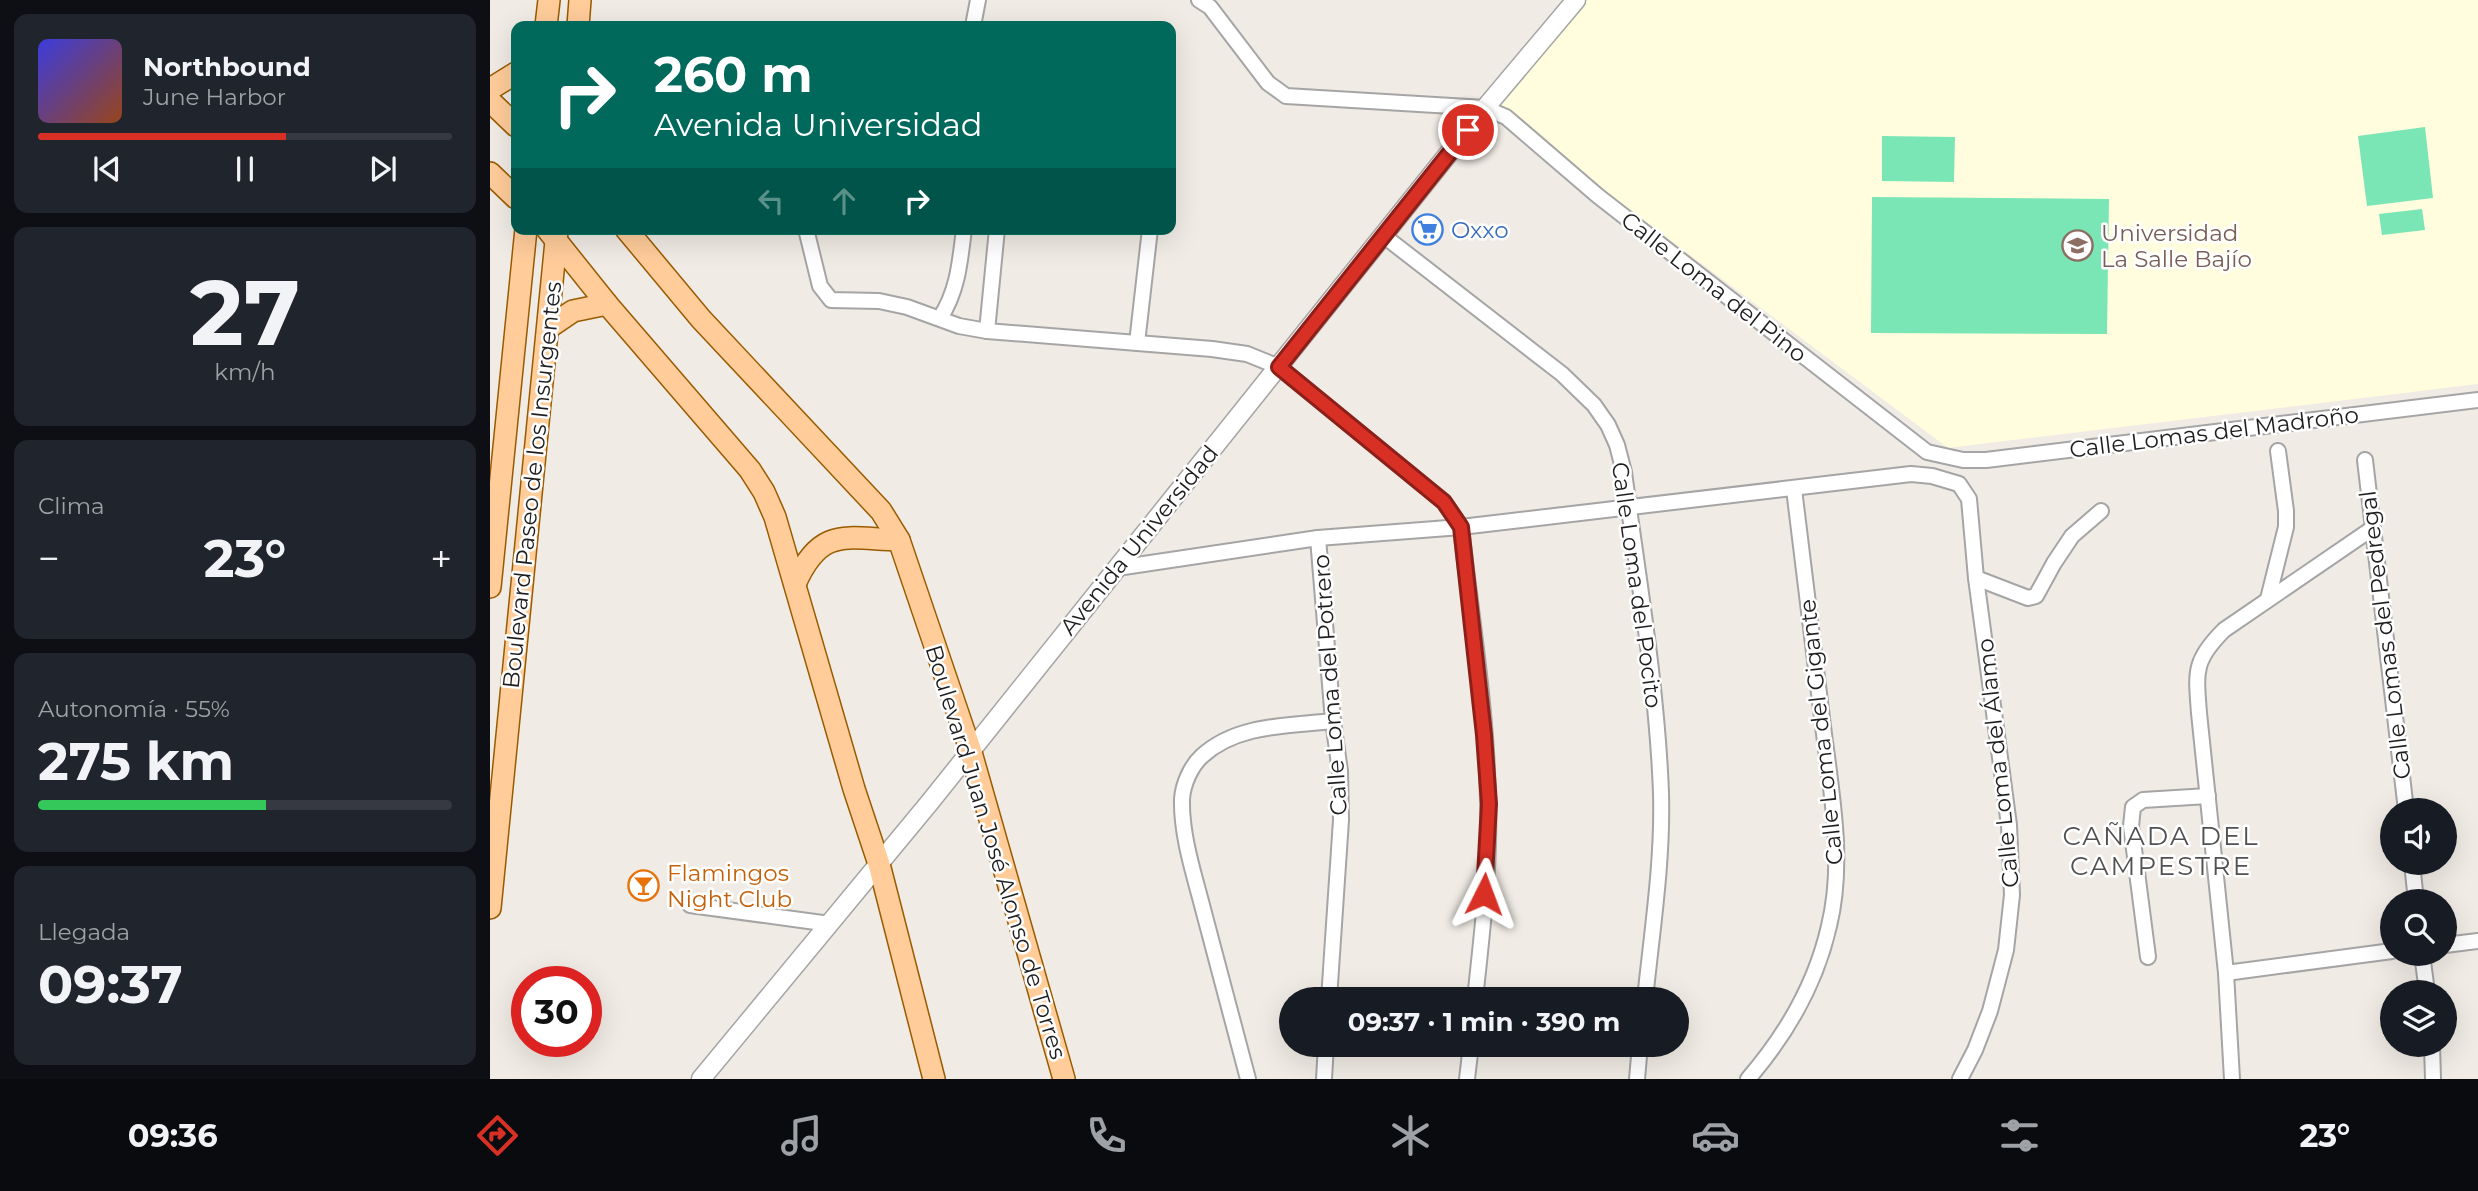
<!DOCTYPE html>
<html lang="es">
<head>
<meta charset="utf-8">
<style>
	:root { --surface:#171b24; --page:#20242c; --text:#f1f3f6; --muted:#9ea1a6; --line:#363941; --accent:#d93025 }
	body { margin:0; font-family:Montserrat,sans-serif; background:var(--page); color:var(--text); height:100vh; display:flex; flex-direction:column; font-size:26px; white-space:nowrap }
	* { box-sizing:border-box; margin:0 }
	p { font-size:23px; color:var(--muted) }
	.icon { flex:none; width:38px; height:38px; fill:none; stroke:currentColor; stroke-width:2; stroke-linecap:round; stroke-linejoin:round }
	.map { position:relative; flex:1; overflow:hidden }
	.drawer { display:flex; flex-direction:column; gap:14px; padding:14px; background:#0d0f14; width:490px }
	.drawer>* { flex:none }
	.banner { position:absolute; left:21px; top:21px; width:665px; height:214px; border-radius:14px; box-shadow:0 7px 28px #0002; background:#00695c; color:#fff; overflow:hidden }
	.buttons { position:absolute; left:1890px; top:798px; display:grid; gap:14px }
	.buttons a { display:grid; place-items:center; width:77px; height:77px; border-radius:50%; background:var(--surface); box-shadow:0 7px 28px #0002; font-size:35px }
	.speed { position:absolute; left:21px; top:966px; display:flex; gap:14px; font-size:35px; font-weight:700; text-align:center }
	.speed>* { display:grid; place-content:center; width:91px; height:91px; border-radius:50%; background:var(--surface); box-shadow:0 7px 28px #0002; line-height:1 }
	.speed .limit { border:10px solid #d22; background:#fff; color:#111 }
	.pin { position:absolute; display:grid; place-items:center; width:60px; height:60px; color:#fff; margin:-30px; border:4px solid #fff; border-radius:50%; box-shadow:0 2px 7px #0007 }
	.me { position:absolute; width:77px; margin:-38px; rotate:3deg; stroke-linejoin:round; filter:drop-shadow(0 0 5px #0008) }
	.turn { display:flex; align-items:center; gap:24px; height:147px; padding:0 28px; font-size:32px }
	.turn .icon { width:91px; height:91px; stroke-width:2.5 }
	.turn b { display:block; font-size:49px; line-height:60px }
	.lanes { display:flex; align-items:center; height:66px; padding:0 28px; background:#0003; justify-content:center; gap:35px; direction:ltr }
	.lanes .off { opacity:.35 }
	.big { font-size:52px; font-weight:700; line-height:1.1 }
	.drawer .tile { flex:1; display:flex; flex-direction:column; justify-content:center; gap:10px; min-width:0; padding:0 24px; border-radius:14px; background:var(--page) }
	.drawer .dial { align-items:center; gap:0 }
	.dial b { font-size:91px; line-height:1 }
	.song { display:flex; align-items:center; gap:21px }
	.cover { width:84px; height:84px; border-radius:10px; background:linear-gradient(135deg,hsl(240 70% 55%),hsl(20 70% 35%)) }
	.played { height:7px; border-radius:4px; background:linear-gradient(90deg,var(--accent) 60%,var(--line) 60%) }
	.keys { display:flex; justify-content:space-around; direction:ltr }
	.heat { display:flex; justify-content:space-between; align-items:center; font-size:38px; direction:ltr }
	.charge { height:10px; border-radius:5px; background:linear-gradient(90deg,#34c759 55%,var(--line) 0) }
	.trip { position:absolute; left:789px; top:987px; width:410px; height:70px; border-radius:35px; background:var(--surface); box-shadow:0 7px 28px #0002; font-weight:700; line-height:70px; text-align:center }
	.dock { display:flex; height:112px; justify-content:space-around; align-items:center; background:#090b0e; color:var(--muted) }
	.dock .icon { width:49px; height:49px }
	.dock .active { color:var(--accent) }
	.dock b { font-size:32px; color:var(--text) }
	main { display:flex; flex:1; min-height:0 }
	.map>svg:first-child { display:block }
</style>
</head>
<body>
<main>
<section class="drawer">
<div class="tile">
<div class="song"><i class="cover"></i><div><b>Northbound</b><p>June Harbor</p></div></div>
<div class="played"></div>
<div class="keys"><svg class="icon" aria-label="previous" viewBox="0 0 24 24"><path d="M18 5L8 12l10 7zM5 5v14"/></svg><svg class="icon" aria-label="pause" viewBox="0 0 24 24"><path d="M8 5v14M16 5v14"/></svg><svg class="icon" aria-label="next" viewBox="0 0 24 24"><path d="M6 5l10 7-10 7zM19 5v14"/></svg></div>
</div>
<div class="tile dial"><b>27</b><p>km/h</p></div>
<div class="tile"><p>Clima</p>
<div class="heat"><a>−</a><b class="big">23°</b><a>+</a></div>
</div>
<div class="tile"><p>Autonomía · 55%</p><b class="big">275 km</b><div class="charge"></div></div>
<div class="tile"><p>Llegada</p><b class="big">09:37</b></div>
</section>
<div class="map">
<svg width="1988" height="1079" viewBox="0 0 1988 1079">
	<rect width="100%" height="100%" fill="#f0ebe4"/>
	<polygon fill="#fffdde" points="1092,0 1988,0 1988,384 1458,448 1002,107"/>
	<g fill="#7be6b5">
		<polygon points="1935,127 1943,198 1877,206 1868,136"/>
		<polygon points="1392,136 1465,137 1464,182 1392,181"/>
		<polygon points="1382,197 1619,199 1617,334 1381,333"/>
		<polygon points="1932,209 1935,230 1892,235 1889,214"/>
	</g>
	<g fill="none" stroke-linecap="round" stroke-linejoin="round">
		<defs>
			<g id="minor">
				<polyline points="709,0 720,7 778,83 796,96 995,108 1016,117 1108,196 1437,452 1473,460 1496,460 1988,400"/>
				<polyline points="483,26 488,0"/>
				<path d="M316,229L330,286L341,300L389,301L417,307L469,326L497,331L722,349L757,354L789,367L954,502L971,527C981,618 997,711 998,803C1000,868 992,934 985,999"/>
				<path d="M894,236L1072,374L1104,405L1118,425L1127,445L1134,472C1148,578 1167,685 1171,793C1173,861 1162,931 1155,999"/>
				<path d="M450,318C468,291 470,261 474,229"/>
				<polyline points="497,331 507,229"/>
				<polyline points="647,343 660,229"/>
				<polyline points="1875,460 1916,810"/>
				<polyline points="828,538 843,721 850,771 851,820 839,999"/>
				<polyline points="627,568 828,538 971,527 1421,474 1442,476 1469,484 1479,499 1486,578 1519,825 1522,895 1516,950 1500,1011 1485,1050 1470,1079"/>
				<polyline points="1486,578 1538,598 1546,596 1564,563 1582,536 1611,511"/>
				<polyline points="1778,599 1796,527 1796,511 1788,451"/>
				<polyline points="1922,863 1926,901"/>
				<polyline points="200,905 340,924"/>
				<polyline points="1955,945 1988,941"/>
				<polyline points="1932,954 1937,992"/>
				<polyline points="1658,957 1641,826 1643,807 1653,800 1718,796"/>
				<polyline points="1736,973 1902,951"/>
				<polyline points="1942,1045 1943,1079"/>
				<path d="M758,1079C743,1022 728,965 713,909C704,874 691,835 692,799C693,784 701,766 712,756C747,724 798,726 843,721"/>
				<polyline points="834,1079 836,1045"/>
				<polyline points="977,1079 981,1045"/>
				<polyline points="1147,1079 1150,1045"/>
				<path d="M1258,1079C1296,1035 1326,983 1339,926C1355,861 1341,791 1333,726C1324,647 1314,568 1304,489"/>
				<path d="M1742,1079L1736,973L1709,713C1706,672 1703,661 1734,630L1883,528"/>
			</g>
			<polyline id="tertiary" points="211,1079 440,802 995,108 1086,0"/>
			<g id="primary">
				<polyline points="56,26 59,0"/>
				<polyline points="88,26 90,0"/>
				<polyline points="0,89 26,73"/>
				<polyline points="0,101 26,126"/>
				<polyline points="0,173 26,198"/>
				<polyline points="57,229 117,304 260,470 274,492 285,517 364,789 389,864 444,1079"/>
				<polyline points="136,229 211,319 391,511 409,540 480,749 574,1079"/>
				<polyline points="58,328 83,311 117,304"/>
				<path d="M305,584C331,525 357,539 409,540"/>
				<polyline points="0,587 36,229"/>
				<polyline points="0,908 67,231"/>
			</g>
		</defs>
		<use href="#minor" stroke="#a5a5a5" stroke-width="18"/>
		<use href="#tertiary" stroke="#a5a5a5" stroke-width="21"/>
		<use href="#primary" stroke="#995b00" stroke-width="24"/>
		<use href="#minor" stroke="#fff" stroke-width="14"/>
		<use href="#tertiary" stroke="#fff" stroke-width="18"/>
		<use href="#primary" stroke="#ffcc9a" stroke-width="21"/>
	</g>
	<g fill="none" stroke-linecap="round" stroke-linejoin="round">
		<defs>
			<polyline id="route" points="978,130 789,367 954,502 971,527 994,735 999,804 994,894"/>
		</defs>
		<use href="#route" stroke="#8d1f18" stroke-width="18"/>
		<use href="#route" stroke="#d93025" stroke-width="12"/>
	</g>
	<defs>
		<symbol id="supermarket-ring" viewBox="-11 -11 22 22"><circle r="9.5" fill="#fff" stroke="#3f7fe0" stroke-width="1.5"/><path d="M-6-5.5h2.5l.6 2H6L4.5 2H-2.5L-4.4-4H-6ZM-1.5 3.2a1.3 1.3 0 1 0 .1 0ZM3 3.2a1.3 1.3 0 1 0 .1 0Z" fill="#3f7fe0"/></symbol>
		<symbol id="university-ring" viewBox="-11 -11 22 22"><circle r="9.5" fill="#fff" stroke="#8d6e63" stroke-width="1.5"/><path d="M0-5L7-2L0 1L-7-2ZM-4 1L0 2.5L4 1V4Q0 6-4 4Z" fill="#8d6e63"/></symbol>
		<symbol id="bar-ring" viewBox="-11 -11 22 22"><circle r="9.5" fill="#fff" stroke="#e8710a" stroke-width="1.5"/><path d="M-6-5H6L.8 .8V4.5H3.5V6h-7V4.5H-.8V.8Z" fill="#e8710a"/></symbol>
	</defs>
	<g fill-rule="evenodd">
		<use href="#supermarket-ring" x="920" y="212" width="35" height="35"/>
		<use href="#university-ring" x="1570" y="228" width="35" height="35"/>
		<use href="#bar-ring" x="136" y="868" width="35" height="35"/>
	</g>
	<g text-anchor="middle" stroke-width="5" stroke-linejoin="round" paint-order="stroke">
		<g font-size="23" fill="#366cbe" stroke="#fff" text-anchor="start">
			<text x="961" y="238">Oxxo</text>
		</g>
		<g font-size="23" fill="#785e54" stroke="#fff" text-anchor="start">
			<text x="1611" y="241">Universidad<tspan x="1611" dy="26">La Salle Bajío</tspan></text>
		</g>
		<g font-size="23" fill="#1e1e1e" stroke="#fff">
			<text transform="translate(1224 287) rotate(38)" y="8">Calle Loma del Pino</text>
			<text transform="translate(1724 432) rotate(-7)" y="8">Calle Lomas del Madroño</text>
			<text transform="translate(42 485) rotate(-84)" y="8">Boulevard Paseo de los Insurgentes</text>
			<text transform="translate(649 540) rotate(-51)" y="8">Avenida Universidad</text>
			<text transform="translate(1147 585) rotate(82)" y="8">Calle Loma del Pocito</text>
			<text transform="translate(1895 635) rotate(-97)" y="8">Calle Lomas del Pedregal</text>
			<text transform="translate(840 685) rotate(-94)" y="8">Calle Loma del Potrero</text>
			<text transform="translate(1331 732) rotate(-96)" y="8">Calle Loma del Gigante</text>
			<text transform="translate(1508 763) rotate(-96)" y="8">Calle Loma del Álamo</text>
			<text transform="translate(506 852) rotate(73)" y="8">Boulevard Juan José Alonso de Torres</text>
		</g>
		<g font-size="23" fill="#c56008" stroke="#fff" text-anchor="start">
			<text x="177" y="881">Flamingos<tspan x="177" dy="26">Night Club</tspan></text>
		</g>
		<g font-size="26" letter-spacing="2" fill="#515151" stroke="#fff">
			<text x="1671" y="845">CAÑADA DEL<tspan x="1671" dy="30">CAMPESTRE</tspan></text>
		</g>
	</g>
</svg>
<div class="buttons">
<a><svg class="icon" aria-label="sound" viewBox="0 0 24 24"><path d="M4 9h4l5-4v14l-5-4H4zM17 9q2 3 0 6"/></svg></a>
<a><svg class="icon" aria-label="search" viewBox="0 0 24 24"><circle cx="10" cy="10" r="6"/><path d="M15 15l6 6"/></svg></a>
<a><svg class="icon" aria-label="layers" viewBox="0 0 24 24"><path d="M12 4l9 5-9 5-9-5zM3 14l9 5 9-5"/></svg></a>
</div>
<div class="speed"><div class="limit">30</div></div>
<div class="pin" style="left:978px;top:130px;background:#d93025"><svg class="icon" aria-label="arrive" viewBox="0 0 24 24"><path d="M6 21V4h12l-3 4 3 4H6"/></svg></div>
<svg class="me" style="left:994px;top:894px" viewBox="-20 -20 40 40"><path d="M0-17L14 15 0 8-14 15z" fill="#d93025" stroke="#fff" stroke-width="4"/></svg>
<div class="trip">09:37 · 1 min · 390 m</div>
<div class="banner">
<div class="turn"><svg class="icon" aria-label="right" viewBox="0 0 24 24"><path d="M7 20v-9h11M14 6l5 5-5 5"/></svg><div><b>260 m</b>Avenida Universidad</div></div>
<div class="lanes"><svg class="icon off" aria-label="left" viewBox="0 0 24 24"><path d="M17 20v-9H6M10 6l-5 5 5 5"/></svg><svg class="icon off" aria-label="ahead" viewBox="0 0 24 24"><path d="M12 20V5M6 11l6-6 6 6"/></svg><svg class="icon" aria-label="right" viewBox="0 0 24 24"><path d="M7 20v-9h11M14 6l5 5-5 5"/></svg></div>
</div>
</div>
</main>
<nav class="dock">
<b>09:36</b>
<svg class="icon active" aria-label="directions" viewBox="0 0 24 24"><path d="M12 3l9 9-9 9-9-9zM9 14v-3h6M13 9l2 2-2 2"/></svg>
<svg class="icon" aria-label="music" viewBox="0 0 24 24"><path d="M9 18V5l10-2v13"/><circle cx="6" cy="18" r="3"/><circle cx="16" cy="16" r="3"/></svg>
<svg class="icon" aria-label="phone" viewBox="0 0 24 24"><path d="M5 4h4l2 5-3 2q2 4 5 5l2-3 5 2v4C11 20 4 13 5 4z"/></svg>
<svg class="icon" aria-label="climate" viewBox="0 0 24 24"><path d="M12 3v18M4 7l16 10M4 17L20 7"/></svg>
<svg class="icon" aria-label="car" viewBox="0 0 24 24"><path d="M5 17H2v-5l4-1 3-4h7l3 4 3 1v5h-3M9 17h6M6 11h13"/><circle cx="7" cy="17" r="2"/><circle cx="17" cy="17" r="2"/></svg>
<svg class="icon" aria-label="filters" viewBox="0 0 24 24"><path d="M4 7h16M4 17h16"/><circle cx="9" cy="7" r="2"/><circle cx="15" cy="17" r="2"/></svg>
<b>23°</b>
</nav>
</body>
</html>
